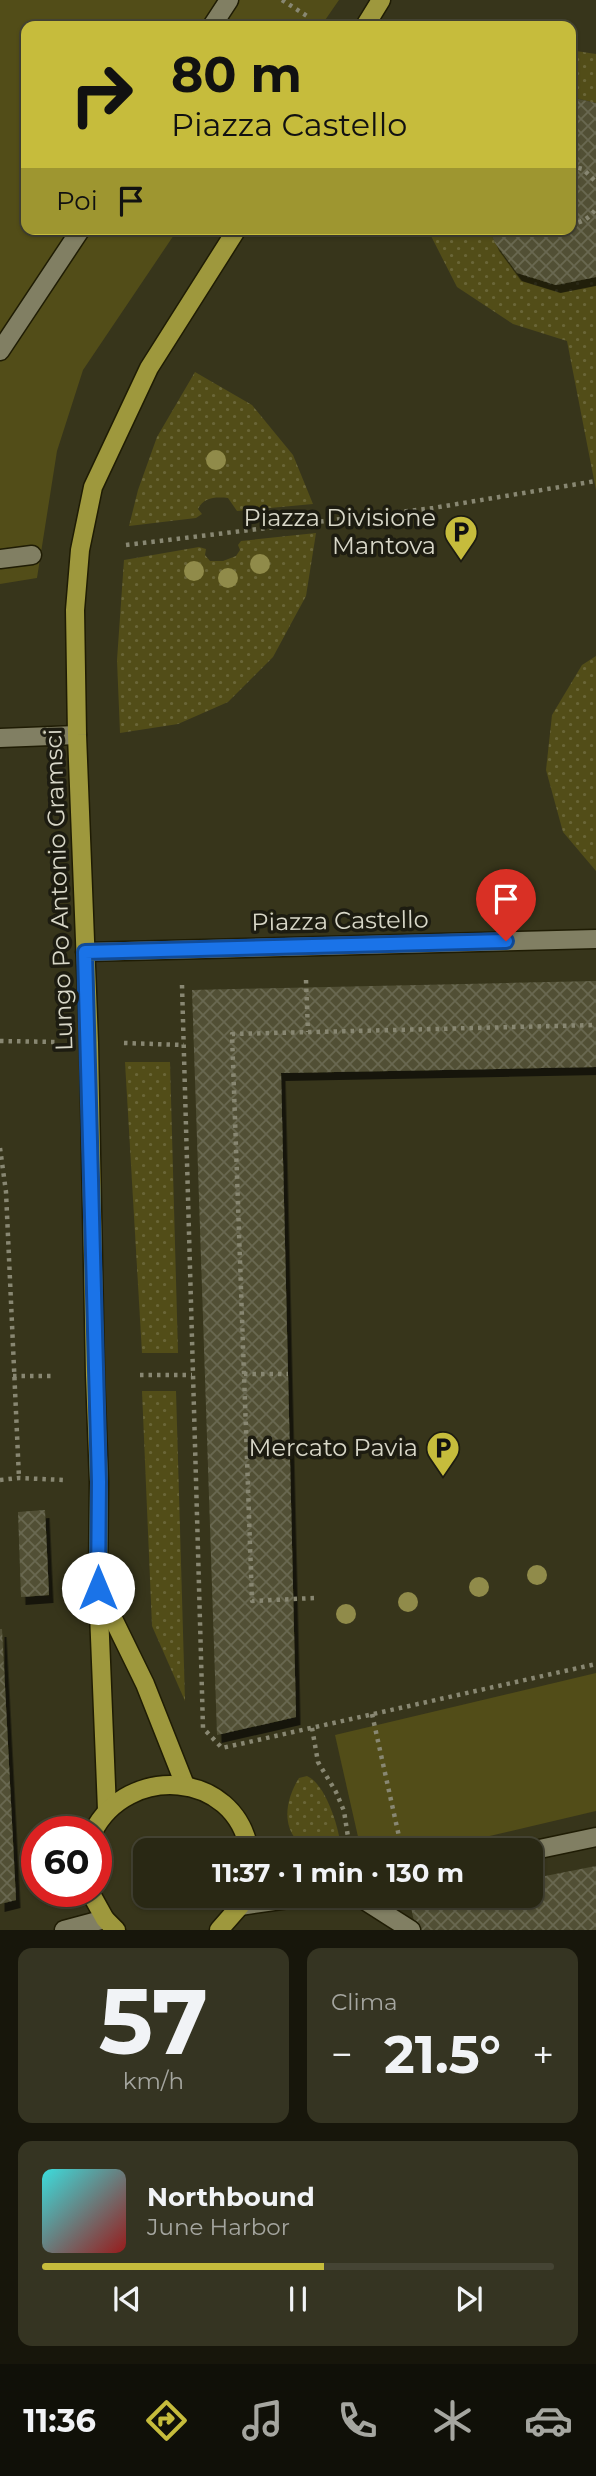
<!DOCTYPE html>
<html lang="it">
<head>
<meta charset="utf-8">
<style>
	:root { --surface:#292814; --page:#353422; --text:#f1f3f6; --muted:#a5a6a0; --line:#454434; --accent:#c6bc3c }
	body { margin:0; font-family:Montserrat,sans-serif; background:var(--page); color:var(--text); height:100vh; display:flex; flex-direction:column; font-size:26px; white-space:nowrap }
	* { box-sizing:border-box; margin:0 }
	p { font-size:23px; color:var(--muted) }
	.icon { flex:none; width:38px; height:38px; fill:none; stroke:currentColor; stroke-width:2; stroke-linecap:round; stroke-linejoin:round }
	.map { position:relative; height:1930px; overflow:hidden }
	.drawer { display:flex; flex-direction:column; gap:18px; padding:18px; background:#17160b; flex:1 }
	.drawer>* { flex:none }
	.guide { position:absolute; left:21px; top:21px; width:555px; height:214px; border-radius:14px; box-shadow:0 2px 5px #0004,0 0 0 2px var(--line); background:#c6bc3c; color:#111; overflow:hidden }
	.speed { position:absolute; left:21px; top:1816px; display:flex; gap:14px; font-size:35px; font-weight:700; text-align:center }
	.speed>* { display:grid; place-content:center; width:91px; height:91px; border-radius:50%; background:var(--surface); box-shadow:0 2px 5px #0004,0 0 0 2px var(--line); line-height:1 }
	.speed .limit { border:10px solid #d22; background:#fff; color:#111 }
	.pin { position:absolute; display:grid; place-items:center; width:60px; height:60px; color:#fff; margin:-72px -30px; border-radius:50% 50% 50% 0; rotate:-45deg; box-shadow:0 0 7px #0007 }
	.pin .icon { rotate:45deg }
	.me { position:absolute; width:77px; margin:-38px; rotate:0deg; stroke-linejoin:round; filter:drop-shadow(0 0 5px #0008) }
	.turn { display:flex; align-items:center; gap:24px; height:147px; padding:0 35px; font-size:32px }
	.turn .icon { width:91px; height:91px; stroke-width:2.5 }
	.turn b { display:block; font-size:49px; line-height:60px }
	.then { display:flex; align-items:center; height:66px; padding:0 35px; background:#0003; gap:14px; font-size:26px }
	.big { font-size:52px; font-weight:700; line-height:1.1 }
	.drawer .card { flex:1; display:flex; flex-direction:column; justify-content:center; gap:10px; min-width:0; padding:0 24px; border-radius:14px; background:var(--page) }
	.drawer .dial { align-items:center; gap:0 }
	.dial b { font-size:91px; line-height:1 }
	.song { display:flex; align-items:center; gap:21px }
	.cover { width:84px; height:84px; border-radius:10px; background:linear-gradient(135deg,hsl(180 70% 55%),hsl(0 70% 35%)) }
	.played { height:7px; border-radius:4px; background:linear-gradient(90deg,var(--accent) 55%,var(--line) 55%) }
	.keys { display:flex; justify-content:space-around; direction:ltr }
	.heat { display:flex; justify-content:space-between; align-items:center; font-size:38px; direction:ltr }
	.drawer .tiles { flex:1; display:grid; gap:18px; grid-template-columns:1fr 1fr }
	.card:last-child { grid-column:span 2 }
	.trip { position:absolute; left:133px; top:1838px; width:410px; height:70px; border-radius:14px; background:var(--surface); box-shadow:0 2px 5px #0004,0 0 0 2px var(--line); font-weight:700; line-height:70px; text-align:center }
	.tabs { display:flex; height:112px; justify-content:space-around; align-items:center; background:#101008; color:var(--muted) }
	.tabs .icon { width:49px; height:49px }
	.tabs .current { color:var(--accent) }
	.tabs b { font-size:32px; color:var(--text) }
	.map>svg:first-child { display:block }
</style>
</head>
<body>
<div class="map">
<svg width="596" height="1930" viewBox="0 0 596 1930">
	<defs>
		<pattern id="grass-dots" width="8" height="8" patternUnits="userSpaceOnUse" patternTransform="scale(1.75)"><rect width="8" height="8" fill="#524d18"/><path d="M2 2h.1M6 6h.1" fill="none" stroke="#6a6638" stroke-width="1.8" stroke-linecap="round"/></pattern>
		<pattern id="building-cross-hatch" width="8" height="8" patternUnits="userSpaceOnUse" patternTransform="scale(1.75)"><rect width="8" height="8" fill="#515035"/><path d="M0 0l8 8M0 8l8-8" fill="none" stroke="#696851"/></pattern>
		<filter id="shadow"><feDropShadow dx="4.5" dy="8" stdDeviation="0" flood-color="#0009"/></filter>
	</defs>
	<rect width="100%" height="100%" fill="#37351b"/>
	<g fill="url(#grass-dots)">
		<polygon points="576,51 596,54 596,103 571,97 571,52"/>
		<polygon points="430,229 489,229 495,243 517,273 556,285 596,277 596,490 567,341 513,324 457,287 430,234"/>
		<path d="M195,372L252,405L293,455L313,504L237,511L228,498C215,497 204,497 198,509L202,514L196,518L129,526L138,490L157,437Z"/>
		<polygon points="316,533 306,596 273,657 228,702 178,724 120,733 117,660 124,560 199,547 206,549 205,555 210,561 223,561 236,556 240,550 238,545 241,541"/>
		<polygon points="596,656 596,871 563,832 546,770 552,715 582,665"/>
		<polygon points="125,1062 170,1062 178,1353 142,1353"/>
		<polygon points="142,1391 176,1391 185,1701 152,1626"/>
		<path d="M307,1776C326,1784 340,1830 341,1850H308C280,1833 284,1802 299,1778Z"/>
	</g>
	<g fill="#524d18">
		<polygon points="0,0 339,0 321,26 26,26 26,229 178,229 83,370 57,451 37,578 0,584"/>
		<polygon points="596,1673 596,1811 430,1850 361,1850 335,1735"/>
	</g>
	<g fill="url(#building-cross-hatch)" filter="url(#shadow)">
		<polygon points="570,97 596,103 596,277 556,285 517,273 495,243 489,229 570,229"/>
		<polygon points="596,981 596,1067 281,1073 296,1717 217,1735 192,990"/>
		<polygon points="45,1510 49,1595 21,1597 18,1512"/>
		<polygon points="0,1629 2,1629 16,1900 0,1904"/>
		<polygon points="596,1866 596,1930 416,1930 410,1903 450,1895 530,1895 530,1879"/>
	</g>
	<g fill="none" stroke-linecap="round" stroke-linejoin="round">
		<defs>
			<g id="service">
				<polyline points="85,952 596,939"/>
				<polyline points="530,1851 596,1837"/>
				<polyline points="356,1895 411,1930"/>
				<polyline points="240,1906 317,1895"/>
			</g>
			<g id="pedestrian">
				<polyline points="212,26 229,0"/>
				<polyline points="0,351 81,229"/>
				<polyline points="0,559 32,555"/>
			</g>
			<polyline id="minor" points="0,738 77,735"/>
			<polyline id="secondary" points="64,1930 105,1919"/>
			<g id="primary">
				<polyline points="365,26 381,0"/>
				<polyline points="102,1596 145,1684 185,1785"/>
				<polyline points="107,1810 98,1588 99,1482 95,1375 89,1043 77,735 75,610 80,550 93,487 149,368 237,229"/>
				<path d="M93,1832C127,1764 235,1770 249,1850"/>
				<polyline points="90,1892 105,1919 116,1930"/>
				<polyline points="219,1930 240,1906 244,1895"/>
			</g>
		</defs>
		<use href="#service" stroke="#1f1c04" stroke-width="21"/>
		<use href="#pedestrian" stroke="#1f1c04" stroke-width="21"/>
		<use href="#minor" stroke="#1f1c04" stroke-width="21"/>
		<use href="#secondary" stroke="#1f1c04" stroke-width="21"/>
		<use href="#primary" stroke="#1f1c04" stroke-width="21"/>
		<g stroke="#888772" stroke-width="4.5" stroke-dasharray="3.5 5" stroke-linecap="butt">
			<polyline points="282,0 307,16"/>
			<polyline points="570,166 583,169 596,182"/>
			<path d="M570,224C582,223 589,218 596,209"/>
			<polyline points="126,545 433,508 596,481"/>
			<polyline points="306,980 308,1032"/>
			<polyline points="182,985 203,1728 222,1748 596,1664"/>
			<polyline points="0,1041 55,1042"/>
			<polyline points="124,1043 184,1045"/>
			<polyline points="0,1148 6,1192 19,1478"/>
			<polyline points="244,1374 288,1374"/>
			<polyline points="140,1375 192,1375"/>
			<polyline points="13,1376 55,1376"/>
			<polyline points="0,1480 19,1478 63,1480"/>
			<polyline points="314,1598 252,1601 232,1034 596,1025"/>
			<polyline points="372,1714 402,1850"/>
			<polyline points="312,1728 318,1762 336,1792 344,1811 350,1850"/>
		</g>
		<use href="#service" stroke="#817f63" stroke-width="18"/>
		<use href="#pedestrian" stroke="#817f63" stroke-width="18"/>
		<use href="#minor" stroke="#817f63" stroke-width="18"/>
		<use href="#secondary" stroke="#817f63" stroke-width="18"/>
		<use href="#primary" stroke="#9e983d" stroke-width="18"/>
	</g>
	<g fill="#908b4a">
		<circle cx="216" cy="460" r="10"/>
		<circle cx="260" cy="564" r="10"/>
		<circle cx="194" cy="571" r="10"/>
		<circle cx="228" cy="578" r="10"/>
		<circle cx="537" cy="1575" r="10"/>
		<circle cx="479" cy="1587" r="10"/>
		<circle cx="408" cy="1602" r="10"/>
		<circle cx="346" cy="1614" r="10"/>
	</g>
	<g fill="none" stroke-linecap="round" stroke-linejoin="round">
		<defs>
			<polyline id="route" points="98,1588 99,1482 85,952 506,941"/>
		</defs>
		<use href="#route" stroke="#114b97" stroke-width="18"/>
		<use href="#route" stroke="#1a73e8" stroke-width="12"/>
	</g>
	<defs>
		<symbol id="parking-pin" viewBox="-11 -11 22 30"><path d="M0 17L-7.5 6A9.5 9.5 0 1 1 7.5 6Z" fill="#c6bc3c" stroke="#1d1c11"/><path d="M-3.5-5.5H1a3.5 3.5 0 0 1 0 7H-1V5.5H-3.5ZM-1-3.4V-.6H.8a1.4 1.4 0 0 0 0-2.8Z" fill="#111"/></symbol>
	</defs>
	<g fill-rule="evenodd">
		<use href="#parking-pin" x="442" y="513" width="38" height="52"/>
		<use href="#parking-pin" x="424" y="1429" width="38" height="52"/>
	</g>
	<g text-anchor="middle" stroke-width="7" stroke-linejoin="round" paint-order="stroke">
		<g font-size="24" fill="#d8d7c8" stroke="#1d1c11" text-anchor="end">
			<text x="436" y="526">Piazza Divisione<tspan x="436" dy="28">Mantova</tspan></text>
			<text x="418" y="1456">Mercato Pavia</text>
		</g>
		<g font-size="24" fill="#d8d7c8" stroke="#1d1c11">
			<text transform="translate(59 890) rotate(-92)" y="8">Lungo Po Antonio Gramsci</text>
			<text transform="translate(340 921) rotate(-1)" y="8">Piazza Castello</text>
		</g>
	</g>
</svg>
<div class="speed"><div class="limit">60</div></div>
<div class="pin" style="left:506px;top:941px;background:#d93025"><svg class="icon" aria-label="arrive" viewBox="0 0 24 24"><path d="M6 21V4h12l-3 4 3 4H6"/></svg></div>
<svg class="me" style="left:98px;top:1588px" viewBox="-20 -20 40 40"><circle r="19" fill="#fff"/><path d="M0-13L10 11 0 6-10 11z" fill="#1a73e8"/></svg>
<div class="trip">11:37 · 1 min · 130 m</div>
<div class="guide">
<div class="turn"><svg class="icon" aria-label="right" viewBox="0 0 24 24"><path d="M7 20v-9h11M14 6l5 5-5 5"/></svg><div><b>80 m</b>Piazza Castello</div></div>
<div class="then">Poi<svg class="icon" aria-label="arrive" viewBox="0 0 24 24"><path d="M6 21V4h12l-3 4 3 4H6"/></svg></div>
</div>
</div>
<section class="drawer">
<div class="tiles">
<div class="card dial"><b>57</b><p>km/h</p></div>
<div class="card"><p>Clima</p>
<div class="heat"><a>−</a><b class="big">21.5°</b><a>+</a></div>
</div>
<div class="card">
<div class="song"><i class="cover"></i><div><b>Northbound</b><p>June Harbor</p></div></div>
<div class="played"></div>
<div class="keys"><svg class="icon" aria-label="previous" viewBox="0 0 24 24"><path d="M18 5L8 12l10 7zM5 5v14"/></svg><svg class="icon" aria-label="pause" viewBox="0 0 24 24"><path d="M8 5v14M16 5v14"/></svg><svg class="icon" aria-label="next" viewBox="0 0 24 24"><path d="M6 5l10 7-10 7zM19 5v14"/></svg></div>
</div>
</div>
</section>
<nav class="tabs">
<b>11:36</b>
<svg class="icon current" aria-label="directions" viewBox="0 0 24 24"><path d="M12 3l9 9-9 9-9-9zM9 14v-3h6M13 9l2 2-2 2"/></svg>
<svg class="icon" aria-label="music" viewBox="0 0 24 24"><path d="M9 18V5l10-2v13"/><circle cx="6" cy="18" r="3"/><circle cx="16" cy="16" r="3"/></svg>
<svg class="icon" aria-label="phone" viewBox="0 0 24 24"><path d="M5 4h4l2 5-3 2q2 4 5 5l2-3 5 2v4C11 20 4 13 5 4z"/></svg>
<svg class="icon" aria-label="climate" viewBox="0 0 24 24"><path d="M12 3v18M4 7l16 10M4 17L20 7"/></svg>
<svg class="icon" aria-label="car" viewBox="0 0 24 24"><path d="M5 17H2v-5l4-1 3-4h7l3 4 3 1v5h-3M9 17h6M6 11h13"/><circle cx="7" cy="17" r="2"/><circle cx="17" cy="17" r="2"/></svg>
</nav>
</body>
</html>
